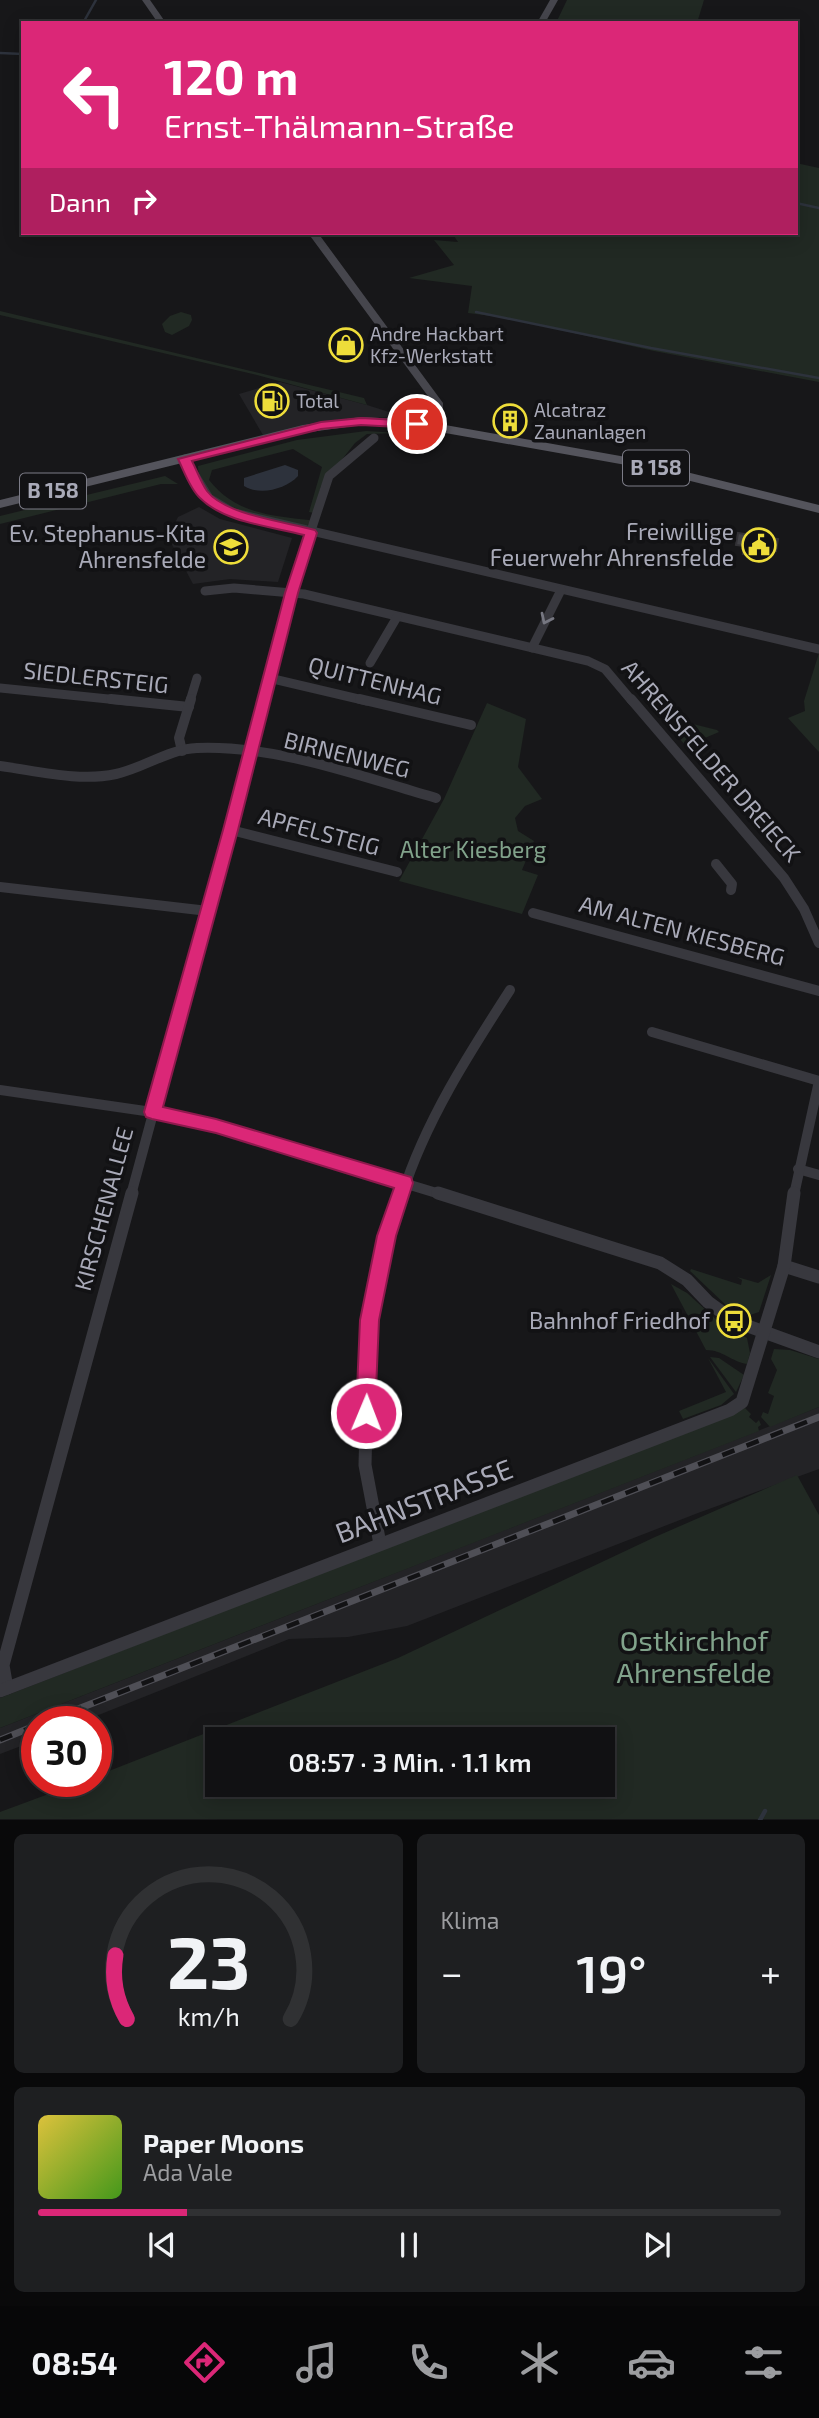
<!DOCTYPE html>
<html lang="de">
<head>
<meta charset="utf-8">
<style>
	:root { --surface:#111113; --page:#1e1f21; --text:#f1f3f6; --muted:#9c9da0; --line:#303133; --accent:#db2777 }
	body { margin:0; font-family:"Exo 2",sans-serif; background:var(--page); color:var(--text); height:100vh; display:flex; flex-direction:column; font-size:26px; white-space:nowrap }
	* { box-sizing:border-box; margin:0 }
	p { font-size:23px; color:var(--muted) }
	.icon { flex:none; width:38px; height:38px; fill:none; stroke:currentColor; stroke-width:2; stroke-linecap:round; stroke-linejoin:round }
	.map { position:relative; height:1820px; overflow:hidden }
	.side { display:flex; flex-direction:column; gap:14px; padding:14px; background:#09090a; flex:1 }
	.side>* { flex:none }
	.banner { position:absolute; left:21px; top:21px; width:777px; height:214px; border-radius:0px; box-shadow:0 4px 18px #0003,0 0 0 2px var(--line); background:#db2777; color:#fff; overflow:hidden }
	.speed { position:absolute; left:21px; top:1706px; display:flex; gap:14px; font-size:35px; font-weight:700; text-align:center }
	.speed>* { display:grid; place-content:center; width:91px; height:91px; border-radius:50%; background:var(--surface); box-shadow:0 4px 18px #0003,0 0 0 2px var(--line); line-height:1 }
	.speed .limit { border:10px solid #d22; background:#fff; color:#111 }
	.pin { position:absolute; display:grid; place-items:center; width:60px; height:60px; color:#fff; margin:-30px; border:4px solid #fff; border-radius:50%; box-shadow:0 2px 7px #0007 }
	.me { position:absolute; width:77px; margin:-38px; rotate:1deg; stroke-linejoin:round; filter:drop-shadow(0 0 5px #0008) }
	.turn { display:flex; align-items:center; gap:24px; height:147px; padding:0 28px; font-size:32px }
	.turn .icon { width:91px; height:91px; stroke-width:2.5 }
	.turn b { display:block; font-size:49px; line-height:60px }
	.then { display:flex; align-items:center; height:66px; padding:0 28px; background:#0003; gap:14px; font-size:26px }
	.big { font-size:52px; font-weight:600; line-height:1.1 }
	.side .widget { flex:1; display:flex; flex-direction:column; justify-content:center; gap:10px; min-width:0; padding:0 24px; border-radius:10px; background:var(--page) }
	.side .dial { align-items:center; gap:0 }
	.dial svg { height:182px; overflow:visible; fill:none; stroke:var(--line); stroke-width:7; stroke-linecap:round; text-anchor:middle }
	.dial text { fill:var(--text); stroke:none }
	.song { display:flex; align-items:center; gap:21px }
	.cover { width:84px; height:84px; border-radius:10px; background:linear-gradient(135deg,hsl(50 70% 55%),hsl(100 70% 35%)) }
	.played { height:7px; border-radius:4px; background:linear-gradient(90deg,var(--accent) 20%,var(--line) 20%) }
	.keys { display:flex; justify-content:space-around; direction:ltr }
	.heat { display:flex; justify-content:space-between; align-items:center; font-size:38px; direction:ltr }
	.side .tiles { flex:1; display:grid; gap:14px; grid-template-columns:1fr 1fr }
	.widget:last-child { grid-column:span 2 }
	.trip { position:absolute; left:205px; top:1727px; width:410px; height:70px; border-radius:0px; background:var(--surface); box-shadow:0 4px 18px #0003,0 0 0 2px var(--line); font-weight:600; line-height:70px; text-align:center }
	.tabs { display:flex; height:112px; justify-content:space-around; align-items:center; background:#070708; color:var(--muted) }
	.tabs .icon { width:49px; height:49px }
	.tabs .active { color:var(--accent) }
	.tabs b { font-size:32px; color:var(--text) }
	.map>svg:first-child { display:block }
</style>
</head>
<body>
<div class="map">
<svg width="819" height="1820" viewBox="0 0 819 1820">
	<rect width="100%" height="100%" fill="#171719"/>
	<g fill="#232326">
		<polygon points="280,382 367,405 389,412 391,417 358,419 263,435 239,394"/>
		<polygon points="199,507 220,519 292,538 278,582 230,579 193,584 168,537 178,517"/>
		<polygon points="819,1407 819,1469 698,1513 407,1626 348,1637 289,1639 81,1722 37,1722 37,1740 0,1754 0,1728"/>
	</g>
	<g fill="#212923" fill-rule="evenodd">
		<polygon points="567,0 704,0 697,23 556,23"/>
		<polygon points="796,163 819,168 819,382 654,351 507,318 468,313 472,286 409,278 454,265 434,240 458,242 452,233 796,233"/>
		<polygon points="0,311 364,398 367,405 257,375 0,315"/>
		<polygon points="181,312 191,315 192,320 189,326 172,335 165,332 162,324 170,316"/>
		<path d="M366,431L399,433L367,434L355,443L321,486L314,513L309,512L322,467L293,449L212,470L209,480C235,513 270,516 309,520L311,521L305,528C274,520 197,510 198,466L297,440Z"/>
		<polygon points="165,476 178,484 161,484 0,524 0,516"/>
		<polygon points="819,653 819,752 788,718 805,711 804,701"/>
		<polygon points="487,703 526,719 518,767 542,799 525,806 515,818 518,831 534,841 522,870 538,875 522,914 399,881 444,799"/>
		<polygon points="665,717 717,730 719,732 686,746 663,720"/>
		<polygon points="691,1269 741,1285 742,1280 737,1277 758,1283 771,1275 759,1312 747,1316 728,1307 690,1271"/>
		<path d="M671,1284L687,1293L720,1323L719,1326L724,1329L726,1327L747,1338L750,1353L747,1364C732,1362 723,1350 706,1350Z"/>
		<polygon points="774,1349 790,1350 819,1359 819,1407 770,1427 761,1417 763,1412 768,1414 774,1396 768,1393 777,1370 771,1359"/>
		<polygon points="710,1357 719,1358 744,1375 736,1392"/>
		<polygon points="708,1358 734,1394 721,1405 683,1419 679,1411 726,1392"/>
		<polygon points="745,1408 751,1414 749,1417 756,1423 759,1420 761,1425 758,1427 759,1431 0,1728 0,1698"/>
		<path d="M797,1475L819,1515V1819H0V1812L81,1782H96V1776L398,1658L655,1537ZM217,1740H602V1785H217Z"/>
	</g>
	<path fill="#2d323c" d="M285,465L298,470V476C286,489 260,496 244,486V478Z"/>
	<g fill="none" stroke-linecap="round" stroke-linejoin="round">
		<g stroke="#2d323c" stroke-width="2.5">
			<polyline points="83,23 96,0"/>
			<polyline points="0,53 23,54"/>
			<polyline points="796,203 819,208"/>
			<polyline points="476,312 651,348 819,378"/>
		</g>
		<polyline stroke="#2d323c" stroke-width="4.5" points="760,1820 765,1811"/>
	</g>
	<polygon fill="#414146" stroke="#323135" stroke-width="2" points="738,533 778,539 776,551 763,549 762,557 743,554 744,546 736,545"/>
	<g fill="none" stroke-linecap="round" stroke-linejoin="round">
		<g stroke="#38383e" stroke-width="9">
			<polyline points="185,459 209,498 234,513 819,649"/>
			<polyline points="205,591 234,588 304,594 588,661 605,669 632,701"/>
			<polyline points="532,648 561,590"/>
			<polyline points="370,663 397,617"/>
			<polyline points="269,678 367,701"/>
			<polyline points="0,688 128,701"/>
			<polyline points="190,701 197,678"/>
			<polyline points="264,701 298,570 329,476 374,438"/>
		</g>
		<g stroke="#38383e" stroke-width="10">
			<polyline points="111,699 189,707"/>
			<polyline points="360,699 471,725"/>
			<polyline points="631,699 784,878 804,909 819,943"/>
			<polyline points="182,751 179,738 191,699"/>
			<path d="M0,766C38,771 79,782 116,774C144,768 168,749 197,748C278,745 359,776 436,798"/>
			<polyline points="231,830 397,872"/>
			<polyline points="716,864 732,884 731,890"/>
			<polyline points="0,887 208,911"/>
			<polyline points="533,913 819,991"/>
			<polyline points="652,1032 819,1081"/>
			<polyline points="0,1090 152,1112 216,1126 443,1195"/>
			<polyline points="798,1169 819,1175"/>
			<polyline points="131,1195 265,699"/>
			<path d="M402,1195C425,1122 468,1055 510,990"/>
			<polyline points="794,1195 819,1081"/>
		</g>
		<g stroke="#38383e" stroke-width="13">
			<polyline points="438,1193 660,1263 687,1280 708,1302 734,1321 819,1352"/>
			<polyline points="784,1266 819,1277"/>
			<polyline points="380,1544 365,1465 368,1347 376,1291 388,1238 402,1193"/>
			<polyline points="7,1688 3,1665 132,1193"/>
			<polyline points="0,1691 730,1410 742,1402 784,1266 794,1193"/>
		</g>
		<g fill="#46464d" fill-rule="evenodd">
			<polygon points="142,0 150,0 166,23 158,23"/>
			<polygon points="550,0 558,0 545,23 537,23"/>
			<polygon points="308,233 318,233 443,403 443,418 438,429 434,430 429,427 433,418 433,403"/>
		</g>
		<polygon fill="#54545c" fill-rule="evenodd" points="361,417 417,420 626,457 819,505 819,513 626,465 417,428 361,425 303,433 0,508 0,500 303,425"/>
		<defs>
			<g id="rail">
				<polyline points="45,1722 819,1417"/>
				<polyline points="0,1740 37,1725"/>
			</g>
		</defs>
		<use href="#rail" stroke="#4f4f56" stroke-width="7"/>
		<use href="#rail" stroke="#121214" stroke-width="4.5" stroke-dasharray="13" stroke-linecap="butt"/>
	</g>
	<defs><path id="oneway-chevron" d="M-2-3.5L2.5 0L-2 3.5" fill="none" stroke-width="1.6" stroke-linecap="round" stroke-linejoin="round" transform="scale(1.75)"/></defs>
	<use stroke="#767781" href="#oneway-chevron" transform="translate(546 619) rotate(116)"/>
	<path fill="#db2777" stroke="#8e194d" stroke-width="2" d="M361,418L417,421L423,424L417,428L361,425L321,429L192,461C197,471 201,482 207,491C225,515 287,522 315,530L317,533L298,593L238,830L163,1107L216,1119L411,1177L413,1183L396,1236L379,1320L375,1413L373,1420L366,1423L359,1420L356,1413L360,1320L377,1236L394,1188L216,1133L152,1119L146,1117L144,1112L223,830L285,593L304,535C270,526 225,523 200,498C190,489 184,471 178,459L321,422Z"/>
	<defs>
		<symbol id="shop-ring" viewBox="-11 -11 22 22"><circle r="9.5" fill="#121214" stroke="#eedd3a" stroke-width="1.5"/><path d="M-5-2.5h2.3a2.7 3.5 0 0 1 5.4 0H5L5.5 6h-11ZM-1.5-2.5h3a1.5 2.3 0 0 0-3 0Z" fill="#eedd3a"/></symbol>
		<symbol id="fuel-ring" viewBox="-11 -11 22 22"><circle r="9.5" fill="#121214" stroke="#eedd3a" stroke-width="1.5"/><path d="M-5.5-6h7V0h2V4h1.3V-2.5L3-4.5l.8-.8L6-3V5H2.5V1h-1V6h-7ZM-4.2-4.7v3.2H.2V-4.7Z" fill="#eedd3a"/></symbol>
		<symbol id="building-ring" viewBox="-11 -11 22 22"><circle r="9.5" fill="#121214" stroke="#eedd3a" stroke-width="1.5"/><path d="M-4-6H4V6H1V3H-1V6H-4ZM-2.5-4.3h1.7v1.8h-1.7ZM.8-4.3h1.7v1.8H.8ZM-2.5-1h1.7V.8h-1.7ZM.8-1h1.7V.8H.8Z" fill="#eedd3a"/></symbol>
		<symbol id="civic-ring" viewBox="-11 -11 22 22"><circle r="9.5" fill="#121214" stroke="#eedd3a" stroke-width="1.5"/><path d="M-.6-6.5H3V-4.5H.6V-3L4-1V1h2V6H-6V1h2V-1L-.6-3ZM-1.2 2.5V6h2.4V2.5Z" fill="#eedd3a"/></symbol>
		<symbol id="school-ring" viewBox="-11 -11 22 22"><circle r="9.5" fill="#121214" stroke="#eedd3a" stroke-width="1.5"/><path d="M0-5L7-2L0 1L-7-2ZM-4 1L0 2.5L4 1V4Q0 6-4 4Z" fill="#eedd3a"/></symbol>
		<symbol id="bus-ring" viewBox="-11 -11 22 22"><circle r="9.5" fill="#121214" stroke="#eedd3a" stroke-width="1.5"/><path d="M-5-6H5V4H4V6H2V4H-2V6H-4V4H-5ZM-3.5-4V0h7V-4ZM-3.5 1.2v1.5H-2V1.2ZM2 1.2v1.5H3.5V1.2Z" fill="#eedd3a"/></symbol>
	</defs>
	<g fill-rule="evenodd">
		<use href="#shop-ring" x="327" y="326" width="38" height="38"/>
		<use href="#fuel-ring" x="253" y="382" width="38" height="38"/>
		<use href="#building-ring" x="491" y="402" width="38" height="38"/>
		<use href="#civic-ring" x="740" y="526" width="38" height="38"/>
		<use href="#school-ring" x="212" y="528" width="38" height="38"/>
		<use href="#bus-ring" x="715" y="1302" width="38" height="38"/>
	</g>
	<g text-anchor="middle" stroke-width="7" stroke-linejoin="round" paint-order="stroke">
		<g font-size="19" fill="#a9aab8" stroke="#121214" text-anchor="start">
			<text x="370" y="341">Andre Hackbart<tspan x="370" dy="22">Kfz-Werkstatt</tspan></text>
			<text x="296" y="408">Total</text>
			<text x="534" y="417">Alcatraz<tspan x="534" dy="22">Zaunanlagen</tspan></text>
		</g>
		<g fill="#121214" stroke="#7c7c87" stroke-width="2">
			<rect x="623" y="450.5" width="66" height="35" rx="5"/>
			<rect x="20" y="473.5" width="66" height="35" rx="5"/>
		</g>
		<g font-size="21" font-weight="bold" fill="#a9aab8">
			<text x="656" y="475">B 158</text>
			<text x="53" y="498">B 158</text>
		</g>
		<g font-size="23" fill="#a9aab8" stroke="#121214" text-anchor="end">
			<text x="734" y="540">Freiwillige<tspan x="734" dy="26">Feuerwehr Ahrensfelde</tspan></text>
			<text x="206" y="542">Ev. Stephanus-Kita<tspan x="206" dy="26">Ahrensfelde</tspan></text>
			<text x="710" y="1329">Bahnhof Friedhof</text>
		</g>
		<g font-size="23" fill="#a9aab8" stroke="#121214">
			<text transform="translate(96 678) rotate(6)" y="8">SIEDLERSTEIG</text>
			<text transform="translate(375 681) rotate(14)" y="8">QUITTENHAG</text>
			<text transform="translate(347 755) rotate(14)" y="8">BIRNENWEG</text>
			<text transform="translate(711 761) rotate(49)" y="8">AHRENSFELDER DREIECK</text>
			<text transform="translate(319 832) rotate(15)" y="8">APFELSTEIG</text>
			<text transform="translate(682 931) rotate(15)" y="8">AM ALTEN KIESBERG</text>
			<text transform="translate(104 1209) rotate(-75)" y="8">KIRSCHENALLEE</text>
		</g>
		<g font-size="23" fill="#81a38b" stroke="#121214">
			<text x="473" y="858">Alter Kiesberg</text>
		</g>
		<g font-size="28" fill="#a9aab8" stroke="#121214">
			<text transform="translate(424 1501) rotate(-21)" y="10">BAHNSTRASSE</text>
		</g>
		<g font-size="28" fill="#81a38b" stroke="#121214">
			<text x="694" y="1651">Ostkirchhof<tspan x="694" dy="32">Ahrensfelde</tspan></text>
		</g>
	</g>
</svg>
<div class="speed"><div class="limit">30</div></div>
<div class="pin" style="left:417px;top:424px;background:#d93025"><svg class="icon" aria-label="arrive" viewBox="0 0 24 24"><path d="M6 21V4h12l-3 4 3 4H6"/></svg></div>
<svg class="me" style="left:366px;top:1413px" viewBox="-20 -20 40 40"><circle r="17" fill="#db2777" stroke="#fff" stroke-width="3"/><path d="M0-11L8 9 0 5-8 9z" fill="#fff"/></svg>
<div class="trip">08:57 · 3 Min. · 1.1 km</div>
<div class="banner">
<div class="turn"><svg class="icon" aria-label="left" viewBox="0 0 24 24"><path d="M17 20v-9H6M10 6l-5 5 5 5"/></svg><div><b>120 m</b>Ernst-Thälmann-Straße</div></div>
<div class="then">Dann<svg class="icon" aria-label="right" viewBox="0 0 24 24"><path d="M7 20v-9h11M14 6l5 5-5 5"/></svg></div>
</div>
</div>
<section class="side">
<div class="tiles">
<div class="widget dial"><svg viewBox="0 0 100 80">
<path d="M14 69A42 42 0 1 1 86 69"/>
<path d="M14 69A42 42 0 0 1 9 41" stroke="#db2777"/>
<text x="50" y="56" font-size="32" font-weight="700">23</text>
<text x="50" y="72" font-size="11">km/h</text>
</svg></div>
<div class="widget"><p>Klima</p>
<div class="heat"><a>−</a><b class="big">19°</b><a>+</a></div>
</div>
<div class="widget">
<div class="song"><i class="cover"></i><div><b>Paper Moons</b><p>Ada Vale</p></div></div>
<div class="played"></div>
<div class="keys"><svg class="icon" aria-label="previous" viewBox="0 0 24 24"><path d="M18 5L8 12l10 7zM5 5v14"/></svg><svg class="icon" aria-label="pause" viewBox="0 0 24 24"><path d="M8 5v14M16 5v14"/></svg><svg class="icon" aria-label="next" viewBox="0 0 24 24"><path d="M6 5l10 7-10 7zM19 5v14"/></svg></div>
</div>
</div>
</section>
<nav class="tabs">
<b>08:54</b>
<svg class="icon active" aria-label="directions" viewBox="0 0 24 24"><path d="M12 3l9 9-9 9-9-9zM9 14v-3h6M13 9l2 2-2 2"/></svg>
<svg class="icon" aria-label="music" viewBox="0 0 24 24"><path d="M9 18V5l10-2v13"/><circle cx="6" cy="18" r="3"/><circle cx="16" cy="16" r="3"/></svg>
<svg class="icon" aria-label="phone" viewBox="0 0 24 24"><path d="M5 4h4l2 5-3 2q2 4 5 5l2-3 5 2v4C11 20 4 13 5 4z"/></svg>
<svg class="icon" aria-label="climate" viewBox="0 0 24 24"><path d="M12 3v18M4 7l16 10M4 17L20 7"/></svg>
<svg class="icon" aria-label="car" viewBox="0 0 24 24"><path d="M5 17H2v-5l4-1 3-4h7l3 4 3 1v5h-3M9 17h6M6 11h13"/><circle cx="7" cy="17" r="2"/><circle cx="17" cy="17" r="2"/></svg>
<svg class="icon" aria-label="filters" viewBox="0 0 24 24"><path d="M4 7h16M4 17h16"/><circle cx="9" cy="7" r="2"/><circle cx="15" cy="17" r="2"/></svg>
</nav>
</body>
</html>
